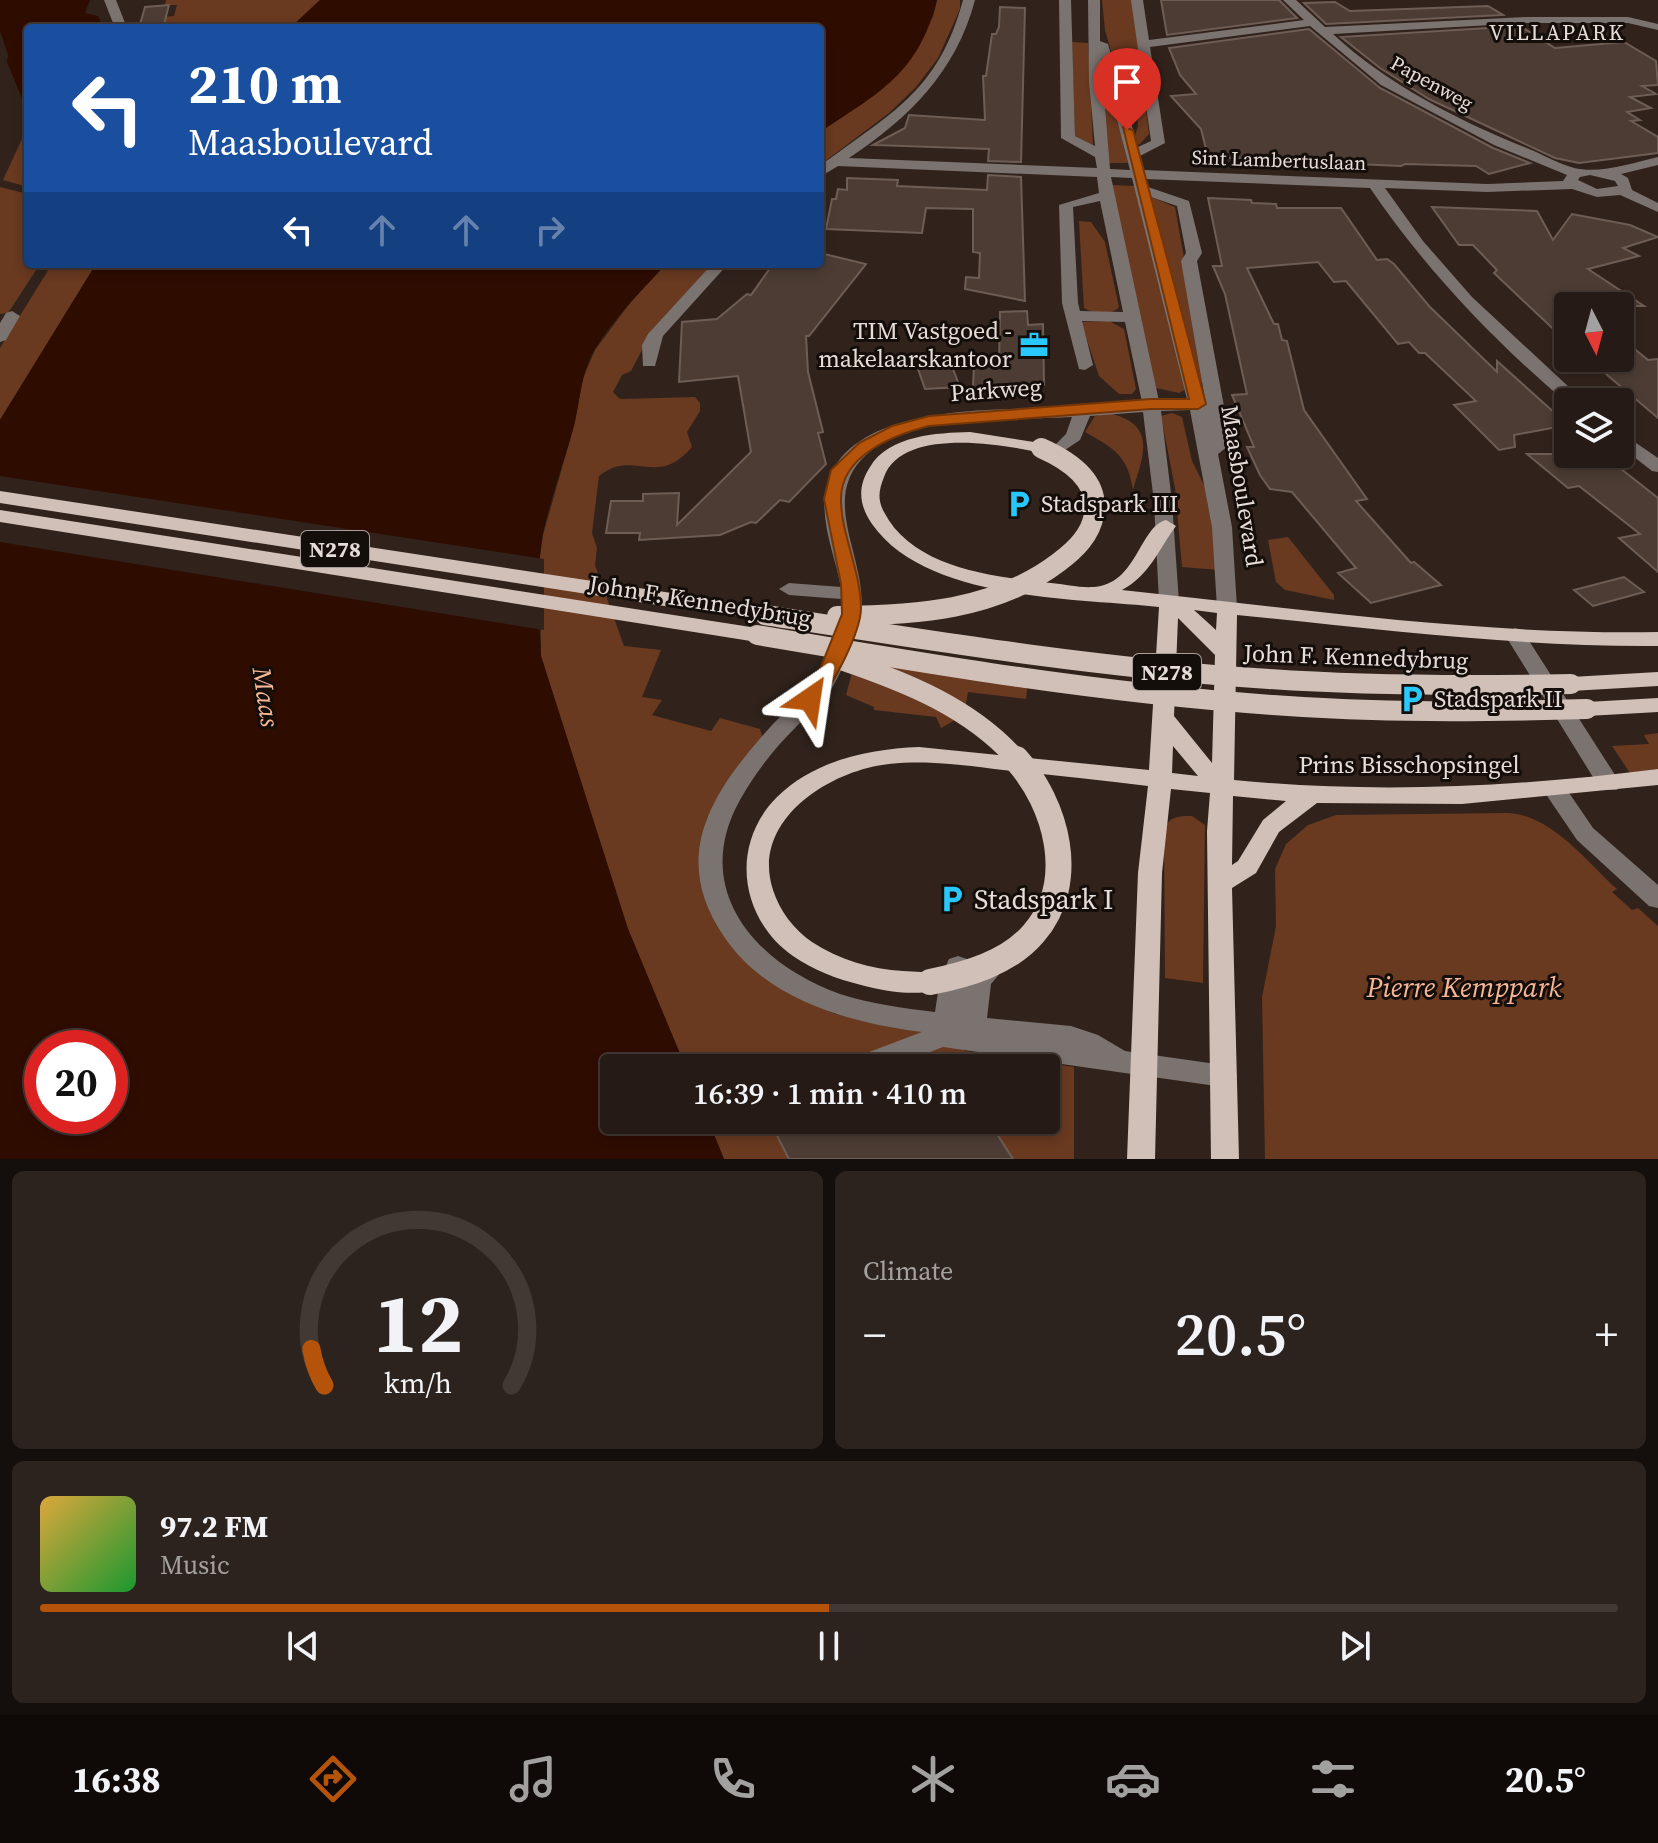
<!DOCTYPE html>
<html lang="en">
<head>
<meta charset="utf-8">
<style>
	:root { --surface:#251a15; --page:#2d231e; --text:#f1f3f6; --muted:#a3a1a0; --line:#423834; --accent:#b45309 }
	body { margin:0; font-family:"Source Serif 4",serif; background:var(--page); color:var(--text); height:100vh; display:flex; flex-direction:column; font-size:30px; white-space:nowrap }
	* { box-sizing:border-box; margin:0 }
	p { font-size:26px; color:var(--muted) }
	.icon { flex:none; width:44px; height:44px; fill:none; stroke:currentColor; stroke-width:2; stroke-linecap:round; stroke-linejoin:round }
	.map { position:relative; height:1159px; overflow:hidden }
	.panel { display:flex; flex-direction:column; gap:12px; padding:12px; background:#140e0c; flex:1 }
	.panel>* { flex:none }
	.guide { position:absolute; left:24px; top:24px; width:800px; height:244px; border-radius:8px; box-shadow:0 4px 12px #0003,0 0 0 2px var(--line); background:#1a4fa0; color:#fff; overflow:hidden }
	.needle { width:52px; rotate:174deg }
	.tools { position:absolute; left:1554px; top:292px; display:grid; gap:16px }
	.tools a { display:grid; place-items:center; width:80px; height:80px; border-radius:8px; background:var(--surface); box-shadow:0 4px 12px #0003,0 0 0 2px var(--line); font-size:40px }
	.speed { position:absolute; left:24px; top:1030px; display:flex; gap:16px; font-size:40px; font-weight:700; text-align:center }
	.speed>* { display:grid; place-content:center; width:104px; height:104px; border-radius:50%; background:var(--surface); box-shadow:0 4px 12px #0003,0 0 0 2px var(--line); line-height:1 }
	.speed .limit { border:12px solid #d22; background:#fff; color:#111 }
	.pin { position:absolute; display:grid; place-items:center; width:68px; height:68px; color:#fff; margin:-82px -34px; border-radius:50% 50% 50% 0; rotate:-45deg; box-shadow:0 0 8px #0007 }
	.pin .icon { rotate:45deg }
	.me { position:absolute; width:88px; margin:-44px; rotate:32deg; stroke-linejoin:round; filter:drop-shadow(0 0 6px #0008) }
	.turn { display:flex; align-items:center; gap:28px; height:168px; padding:0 32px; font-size:36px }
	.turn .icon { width:104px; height:104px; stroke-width:2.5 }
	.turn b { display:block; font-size:56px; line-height:68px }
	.lanes { display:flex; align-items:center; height:76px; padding:0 32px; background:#0003; justify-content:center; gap:40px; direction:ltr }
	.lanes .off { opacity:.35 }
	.big { font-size:60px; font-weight:600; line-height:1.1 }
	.panel .card { flex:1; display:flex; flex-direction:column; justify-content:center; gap:12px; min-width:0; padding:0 28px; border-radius:12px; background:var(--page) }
	.panel .dial { align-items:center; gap:0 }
	.dial svg { height:208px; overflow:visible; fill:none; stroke:var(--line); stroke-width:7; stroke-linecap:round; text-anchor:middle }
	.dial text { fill:var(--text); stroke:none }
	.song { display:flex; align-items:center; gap:24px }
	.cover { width:96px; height:96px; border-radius:12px; background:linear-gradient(135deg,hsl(40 70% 55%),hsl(130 70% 35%)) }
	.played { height:8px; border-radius:4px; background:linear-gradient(90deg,var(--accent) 50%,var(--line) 50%) }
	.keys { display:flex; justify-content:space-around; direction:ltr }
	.heat { display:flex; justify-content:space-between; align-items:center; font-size:44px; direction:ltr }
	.panel .tiles { flex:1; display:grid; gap:12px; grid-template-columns:1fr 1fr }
	.card:last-child { grid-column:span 2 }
	.trip { position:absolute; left:600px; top:1054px; width:460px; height:80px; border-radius:8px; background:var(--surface); box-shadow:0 4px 12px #0003,0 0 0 2px var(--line); font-weight:600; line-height:80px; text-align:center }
	.menu { display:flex; height:128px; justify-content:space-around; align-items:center; background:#0f0a08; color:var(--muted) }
	.menu .icon { width:56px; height:56px }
	.menu .current { color:var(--accent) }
	.menu b { font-size:36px; color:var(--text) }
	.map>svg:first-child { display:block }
</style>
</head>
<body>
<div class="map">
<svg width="1658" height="1159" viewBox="0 0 1658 1159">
	<rect width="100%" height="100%" fill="#31231c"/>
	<g fill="#693920">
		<polygon points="166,0 320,0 290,28 163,28 165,20 160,20 161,17 174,16 177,5 165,5"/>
		<polygon points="937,0 960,0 960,9 938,58 916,87 889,113 820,165 820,132 876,94 933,17"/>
		<polygon points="1102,0 1132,0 1149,134 1139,145 1134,140 1138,126 1136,109 1124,96 1105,30"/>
		<polygon points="1072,42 1088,43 1093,145 1075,136"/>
		<polygon points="1100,82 1109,83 1128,163 1107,163"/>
		<polygon points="28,138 28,187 3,180 22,139"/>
		<polygon points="1112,185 1135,186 1186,389 1179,393 1156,388"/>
		<polygon points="0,187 28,194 28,264 40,264 8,313 0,314"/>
		<polygon points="1151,197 1175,207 1206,383 1199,383"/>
		<path d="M1079,221L1091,222L1105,242L1119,307C1111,316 1093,314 1084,308Z"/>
		<polygon points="52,264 96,264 0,420 0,348"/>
		<path d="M666,264H712L653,329L631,371L622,375L613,392L620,399L695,397L700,403V411L687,432L692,447C656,489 634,448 599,476L592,533L597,548L595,565L624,646L661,650L642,697L662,700L652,715L711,731L720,718L760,729L763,739L724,789L707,819L702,842L703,885L710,912L735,950L806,1000L835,1014L944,1031L965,1051L1074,1067V1159H724L708,1120H1046V1068H686L628,929L541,656L540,557L543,535L575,422L583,378L595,350L630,303Z"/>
		<polygon points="1109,321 1124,329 1136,389 1132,394 1119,394 1099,376 1081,322"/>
		<path d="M1108,413C1157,424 1144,454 1133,490C1128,456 1114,448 1085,432L1095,416Z"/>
		<polygon points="1172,413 1182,417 1192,461 1213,503 1219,570 1182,567 1175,488 1161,416"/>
		<polygon points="1288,537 1334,595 1334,600 1285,590 1276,582 1268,540"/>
		<polygon points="857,654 1029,673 1026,699 968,692 964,715 941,728 936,717 874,710 874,707 846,695"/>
		<polygon points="1658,733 1658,769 1630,773 1612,746 1649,744 1644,735"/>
		<path d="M1507,813C1551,814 1586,861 1617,889L1612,892L1632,910L1638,908L1658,926V1159H1265L1262,997L1276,926L1275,869L1286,844L1308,825L1336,815Z"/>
		<path d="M1192,816L1205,825L1203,983L1165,978L1164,831C1168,816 1179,816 1192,816Z"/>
	</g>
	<g fill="#2f0c00" fill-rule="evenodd">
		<polygon points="0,0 90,0 85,13 98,16 104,28 28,28 28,113 7,62 8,55 0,31"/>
		<path d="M320,0H937C918,74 880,92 820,132V28H290Z"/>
		<path d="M96,264H666C641,291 614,318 595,349C581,373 580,400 574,426C564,463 549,501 542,539C536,577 539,617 541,656L628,929L686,1068H614V1120H708L724,1159H0V420ZM42,1048H110V1116H42Z"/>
	</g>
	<polygon fill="#31231c" points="0,476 544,559 544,630 0,542"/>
	<g fill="#4c3c34" stroke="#6e5d55" stroke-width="2">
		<polygon points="1161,0 1279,0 1297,18 1167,35"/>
		<polygon points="1335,2 1350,11 1488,6 1503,15 1326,24 1304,3"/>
		<polygon points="169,5 163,28 139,28 145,7"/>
		<polygon points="1000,7 1025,8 1021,162 988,161 989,149 873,145 905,128 909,115 985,120 983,76 986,76 992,34 996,34 999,27"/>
		<polygon points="1520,26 1555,48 1624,42 1656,61 1658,85 1642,86 1656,94 1630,97 1651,108 1627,112 1640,120 1631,121 1658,137 1658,153 1579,163 1555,158 1429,99 1380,68 1341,37"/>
		<polygon points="1309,29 1380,88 1493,148 1530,163 1489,174 1476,166 1405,164 1401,166 1208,157 1201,129 1171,96 1196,94 1180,75 1169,48"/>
		<polygon points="988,175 1021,177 1025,301 965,289 966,277 979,278 980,253 973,252 973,209 926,208 922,233 826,229 832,199 836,199 838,189 847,190 847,178 898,180 897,186 987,190"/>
		<polygon points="1208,198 1251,200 1252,203 1276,204 1277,208 1341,208 1377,260 1387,259 1394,264 1429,306 1497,372 1497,361 1568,425 1514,435 1515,447 1499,450 1454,405 1476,401 1425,353 1419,353 1409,342 1398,344 1346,281 1334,282 1318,262 1247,268 1274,324 1278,324 1282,340 1287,341 1304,410 1367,499 1356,501 1411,563 1414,562 1441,585 1371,603 1338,573 1356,568 1292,492 1270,489 1260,475 1247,447 1254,447 1232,395 1247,394 1225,294 1213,266 1222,266"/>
		<polygon points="1432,207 1537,211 1553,240 1572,214 1630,225 1658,237 1623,248 1639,256 1588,269 1644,306 1568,306 1568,343 1494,273 1497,270 1473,245 1459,245"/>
		<polygon points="820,253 866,264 809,336 806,336 808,372 823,432 818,433 826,464 789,502 780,500 756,523 751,522 720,535 639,540 640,533 606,533 611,501 643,501 643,494 679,493 677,525 751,452 738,376 679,382 682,322 717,319 747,294 751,295 773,264 820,264"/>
		<polygon points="1027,311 1028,325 1043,324 1044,385 1033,385 1030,392 973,387 974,364 999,365 1000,312"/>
		<polygon points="1620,337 1648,360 1658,359 1658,418 1587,358 1620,358"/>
		<polygon points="951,364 960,387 925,389 917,366"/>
		<polygon points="1527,454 1602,454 1658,498 1658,572 1619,538 1640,534 1579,486 1568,488"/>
		<polygon points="1624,577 1644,592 1593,606 1574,590"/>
		<polygon points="769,1120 988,1120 1013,1159 789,1159"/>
	</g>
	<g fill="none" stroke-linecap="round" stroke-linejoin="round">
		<g fill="#7b736f" fill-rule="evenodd">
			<polygon points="104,0 116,0 127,28 115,28"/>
			<path d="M963,0H975C956,72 909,118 849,158L1097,168L1095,157L1061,138L1059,0H1071L1075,136L1095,146L1089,82L1088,0H1100V41L1108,44L1138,147L1151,141L1131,0H1143L1149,40L1304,20L1283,0H1296L1325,27L1527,17H1628L1658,24V30L1628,23H1527L1333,34C1389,86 1463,123 1534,151C1547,157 1560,164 1574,168C1600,174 1632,163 1658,157V165L1621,174L1628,178L1632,190L1658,203V212L1620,195L1597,197L1572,189L1487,192L1385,188L1423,241L1472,297L1585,402L1568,404C1493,340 1426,270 1370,188L1146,179L1148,187L1189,201L1202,253L1197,261L1231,444L1218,454L1232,527L1237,608L1234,612L1227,614L1217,608L1212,527L1190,410L1161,411L1172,502L1179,602L1169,608L1159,602L1154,502L1143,412L1090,416L1080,440L1062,452L1053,447L1066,434L1072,417C1011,421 916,411 867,454C813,502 877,568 858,626C850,648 842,673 829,693C819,706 807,716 795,728C774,749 755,773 740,800C690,889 755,964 840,994C871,1004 903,1008 935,1012L940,979L949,959L958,956L967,959L971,966L966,979V981C972,967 982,960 997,965L1001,972L991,984L987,1018L1071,1026L1098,1035L1125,1051L1223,1065L1233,1068L1237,1076L1233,1084L1223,1087L943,1047L889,1068H844L848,1060L922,1032C851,1023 768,1001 725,938C667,855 714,789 773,724C786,710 801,700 812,685C820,674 824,659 829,646C835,631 842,616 841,599L789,595L779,589L789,583L841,587C835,555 818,518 827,485C848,407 982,410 1044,408C1077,406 1109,404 1142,402L1125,322L1082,321L1093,365L1085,370L1079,369L1062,303L1059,205L1099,193L1097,177L838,166L820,177V166C890,113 938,93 963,0ZM1310,26L1381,85L1494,145L1567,175L1563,181L1487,184L1144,170L1140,156L1165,143L1150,47ZM1101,58L1130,170L1110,169ZM1590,175L1615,181L1618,186L1597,189L1578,180L1580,177ZM1111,177L1132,178L1187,399L1159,401ZM1151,197L1177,206L1186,253L1181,261L1205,399ZM1100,201L1123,312L1080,311L1078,303L1073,207Z"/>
			<polygon points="712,264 728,264 663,336 655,366 643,366 642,345 648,334"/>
			<polygon points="12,311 20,316 6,340 0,342 0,323 6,313"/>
			<polygon points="1620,432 1658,458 1658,472 1652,471 1620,446"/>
			<polygon points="1515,628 1522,630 1617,778 1621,784 1617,790 1601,790 1505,635"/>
			<polygon points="1555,782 1563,784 1593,828 1658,885 1658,908 1649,906 1577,840 1543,790 1547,784"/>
		</g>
		<g fill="#d1c0b8" fill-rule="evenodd">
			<path d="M970,432L1047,444L1050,448L1041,453C1002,444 902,427 884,477C879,490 877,499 884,512C913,569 996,577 1051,583C1064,584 1080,588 1093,587C1137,585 1139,527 1166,520L1176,526C1158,550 1150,575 1122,590C1300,609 1479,635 1658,632V646C1517,647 1377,629 1237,615L1234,780C1376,794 1516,787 1658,769V785L1462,804L1317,803L1279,832L1256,873L1232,888L1239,1159H1211L1207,831L1210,793L1171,789L1162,873L1155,1159H1127L1138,873L1148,786C1099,780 1051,775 1003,770C963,765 922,759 882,765C824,774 751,823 773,890C780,911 793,929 812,942C839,960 871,969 903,971C916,972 927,971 939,975L943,982L939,989C915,997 885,991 861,985C837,979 813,970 793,956C739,918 730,844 777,797C815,760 869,749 919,747L1149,770L1159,607C1074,598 926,601 872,524C859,505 857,487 870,467C889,435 937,433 970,432ZM1194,610L1217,613L1216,630ZM1178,618L1215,655L1212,763L1174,716ZM1173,746L1198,776L1172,773ZM1233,796L1286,801L1263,820L1238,861L1232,865Z"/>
			<polygon points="0,491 783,610 793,616 783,622 671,607 0,503"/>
			<polygon points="0,510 757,628 767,635 757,642 0,522"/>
			<polygon points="1658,672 1658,686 1571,691 1563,689 1560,684 1563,679 1571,677"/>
			<polygon points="1658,698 1658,712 1587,716 1579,714 1576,709 1579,704 1587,702"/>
		</g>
		<g stroke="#d1c0b8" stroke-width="20">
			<path d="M765,615C932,641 1100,668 1269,679C1370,686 1470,686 1571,684"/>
			<path d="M837,616C915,615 995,611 1059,562C1075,550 1091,535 1094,514C1100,480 1068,460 1041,448"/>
			<path d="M757,635C928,664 1099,693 1273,705C1377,713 1482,712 1587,709"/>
			<path d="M841,660C906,682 972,708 1018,761"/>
		</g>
		<path stroke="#d1c0b8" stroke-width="26" d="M930,982C966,975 1009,963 1034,933C1078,882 1057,805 1016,759"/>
	</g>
	<path fill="#b45309" stroke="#753606" stroke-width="2" d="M1123,127L1133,130L1206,404L1198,409H1151L929,426C894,435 840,455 841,500C841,534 861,571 861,609C860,634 833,685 817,704H803L800,699L816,679L842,614L841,584L824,499L831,470L859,443L892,426L929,416L1151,399H1189Z"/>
	<defs>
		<symbol id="office-bare" viewBox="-9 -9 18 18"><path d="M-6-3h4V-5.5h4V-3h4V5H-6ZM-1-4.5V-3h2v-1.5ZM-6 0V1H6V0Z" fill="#28c8ff" stroke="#140e0b" stroke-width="2.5" paint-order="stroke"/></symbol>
		<symbol id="parking-bare" viewBox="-9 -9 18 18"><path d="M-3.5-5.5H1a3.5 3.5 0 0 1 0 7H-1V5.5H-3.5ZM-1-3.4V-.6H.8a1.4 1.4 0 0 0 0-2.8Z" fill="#28c8ff" stroke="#140e0b" stroke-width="2.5" paint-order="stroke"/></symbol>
	</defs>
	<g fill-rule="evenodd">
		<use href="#office-bare" x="1014" y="325" width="40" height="40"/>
		<use href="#parking-bare" x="999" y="484" width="40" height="40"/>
		<use href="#parking-bare" x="1392" y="679" width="40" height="40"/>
		<use href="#parking-bare" x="932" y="879" width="40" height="40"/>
	</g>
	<g text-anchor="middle" stroke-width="6" stroke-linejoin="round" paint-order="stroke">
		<g font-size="20" fill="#e7ddd8" stroke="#140e0b">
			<text transform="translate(1432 83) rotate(29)" y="7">Papenweg</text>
			<text transform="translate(1279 160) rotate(2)" y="7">Sint Lambertuslaan</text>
		</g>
		<g font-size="22" letter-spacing="2" fill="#e7ddd8" stroke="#140e0b">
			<text x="1557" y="40">VILLAPARK</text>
		</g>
		<g fill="#140e0b" stroke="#a89f9a" stroke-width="2">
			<rect x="301" y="531" width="68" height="36" rx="6"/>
			<rect x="1133" y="654" width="68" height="36" rx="6"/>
		</g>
		<g font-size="22" font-weight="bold" fill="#e7ddd8">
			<text x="335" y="557">N278</text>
			<text x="1167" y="680">N278</text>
		</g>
		<g font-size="24" fill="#e7ddd8" stroke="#140e0b" text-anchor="start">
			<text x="1012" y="339" text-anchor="end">TIM Vastgoed -<tspan x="1012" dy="28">makelaarskantoor</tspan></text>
			<text x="1041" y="512">Stadspark III</text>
			<text x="1434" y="707">Stadspark II</text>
		</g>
		<g font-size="24" fill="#e7ddd8" stroke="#140e0b">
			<text transform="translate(996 390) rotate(-4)" y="8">Parkweg</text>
			<text transform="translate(1242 486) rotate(81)" y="8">Maasboulevard</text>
			<text transform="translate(700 601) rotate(9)" y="8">John F. Kennedybrug</text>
			<text transform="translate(1356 657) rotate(2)" y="8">John F. Kennedybrug</text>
			<text x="1409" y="773">Prins Bisschopsingel</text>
		</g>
		<g font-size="26" font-style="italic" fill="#fab796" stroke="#140e0b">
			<text transform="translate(266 697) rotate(81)" y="9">Maas</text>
		</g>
		<g font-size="28" fill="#e7ddd8" stroke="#140e0b" text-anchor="start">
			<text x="974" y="909">Stadspark I</text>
		</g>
		<g font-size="28" font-style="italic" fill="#f7b594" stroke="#140e0b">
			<text x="1464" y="997">Pierre Kemppark</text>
		</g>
	</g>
</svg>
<div class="tools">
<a><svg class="needle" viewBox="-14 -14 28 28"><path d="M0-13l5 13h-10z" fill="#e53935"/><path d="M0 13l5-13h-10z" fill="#a3a1a0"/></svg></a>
<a><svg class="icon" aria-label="layers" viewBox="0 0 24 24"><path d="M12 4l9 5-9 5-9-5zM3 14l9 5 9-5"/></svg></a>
</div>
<div class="speed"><div class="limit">20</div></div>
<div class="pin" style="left:1127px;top:130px;background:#d93025"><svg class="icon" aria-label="arrive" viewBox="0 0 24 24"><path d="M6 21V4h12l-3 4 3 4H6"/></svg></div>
<svg class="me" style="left:810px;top:699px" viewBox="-20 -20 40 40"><path d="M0-17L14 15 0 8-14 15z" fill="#b45309" stroke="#fff" stroke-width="4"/></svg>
<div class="trip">16:39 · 1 min · 410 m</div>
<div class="guide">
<div class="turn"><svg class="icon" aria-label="left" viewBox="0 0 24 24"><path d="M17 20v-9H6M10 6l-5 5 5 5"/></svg><div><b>210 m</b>Maasboulevard</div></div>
<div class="lanes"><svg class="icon" aria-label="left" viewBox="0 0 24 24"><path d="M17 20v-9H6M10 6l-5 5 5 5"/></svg><svg class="icon off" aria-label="ahead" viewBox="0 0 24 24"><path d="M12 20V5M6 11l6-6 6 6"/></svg><svg class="icon off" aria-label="ahead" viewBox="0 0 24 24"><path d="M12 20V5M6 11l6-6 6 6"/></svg><svg class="icon off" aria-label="right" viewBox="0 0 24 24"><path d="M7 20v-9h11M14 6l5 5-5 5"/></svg></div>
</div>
</div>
<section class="panel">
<div class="tiles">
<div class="card dial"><svg viewBox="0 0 100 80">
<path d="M14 69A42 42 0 1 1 86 69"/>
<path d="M14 69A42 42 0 0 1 9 55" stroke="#b45309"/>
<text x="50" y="56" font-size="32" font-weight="700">12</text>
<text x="50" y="72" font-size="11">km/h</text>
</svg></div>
<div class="card"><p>Climate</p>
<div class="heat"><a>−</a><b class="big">20.5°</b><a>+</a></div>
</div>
<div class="card">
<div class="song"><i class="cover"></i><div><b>97.2 FM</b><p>Music</p></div></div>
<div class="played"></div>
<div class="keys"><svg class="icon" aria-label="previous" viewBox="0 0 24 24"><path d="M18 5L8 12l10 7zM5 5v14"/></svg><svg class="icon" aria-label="pause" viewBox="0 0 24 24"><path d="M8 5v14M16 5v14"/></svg><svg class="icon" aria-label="next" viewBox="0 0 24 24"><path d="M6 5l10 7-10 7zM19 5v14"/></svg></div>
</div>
</div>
</section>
<nav class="menu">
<b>16:38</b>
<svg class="icon current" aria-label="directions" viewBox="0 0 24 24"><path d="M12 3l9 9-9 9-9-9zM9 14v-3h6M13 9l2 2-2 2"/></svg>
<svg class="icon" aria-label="music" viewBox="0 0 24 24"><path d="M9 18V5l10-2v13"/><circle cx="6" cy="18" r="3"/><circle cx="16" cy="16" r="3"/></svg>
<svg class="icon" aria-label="phone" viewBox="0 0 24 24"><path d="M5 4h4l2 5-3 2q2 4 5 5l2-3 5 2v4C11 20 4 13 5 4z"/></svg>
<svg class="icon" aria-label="climate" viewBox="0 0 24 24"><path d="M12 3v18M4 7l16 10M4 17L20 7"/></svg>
<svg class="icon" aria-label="car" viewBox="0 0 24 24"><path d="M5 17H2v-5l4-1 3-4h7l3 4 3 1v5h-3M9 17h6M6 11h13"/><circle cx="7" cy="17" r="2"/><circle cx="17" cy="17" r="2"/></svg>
<svg class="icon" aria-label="filters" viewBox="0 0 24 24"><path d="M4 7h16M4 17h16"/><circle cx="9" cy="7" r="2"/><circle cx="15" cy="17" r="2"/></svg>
<b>20.5°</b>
</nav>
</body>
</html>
